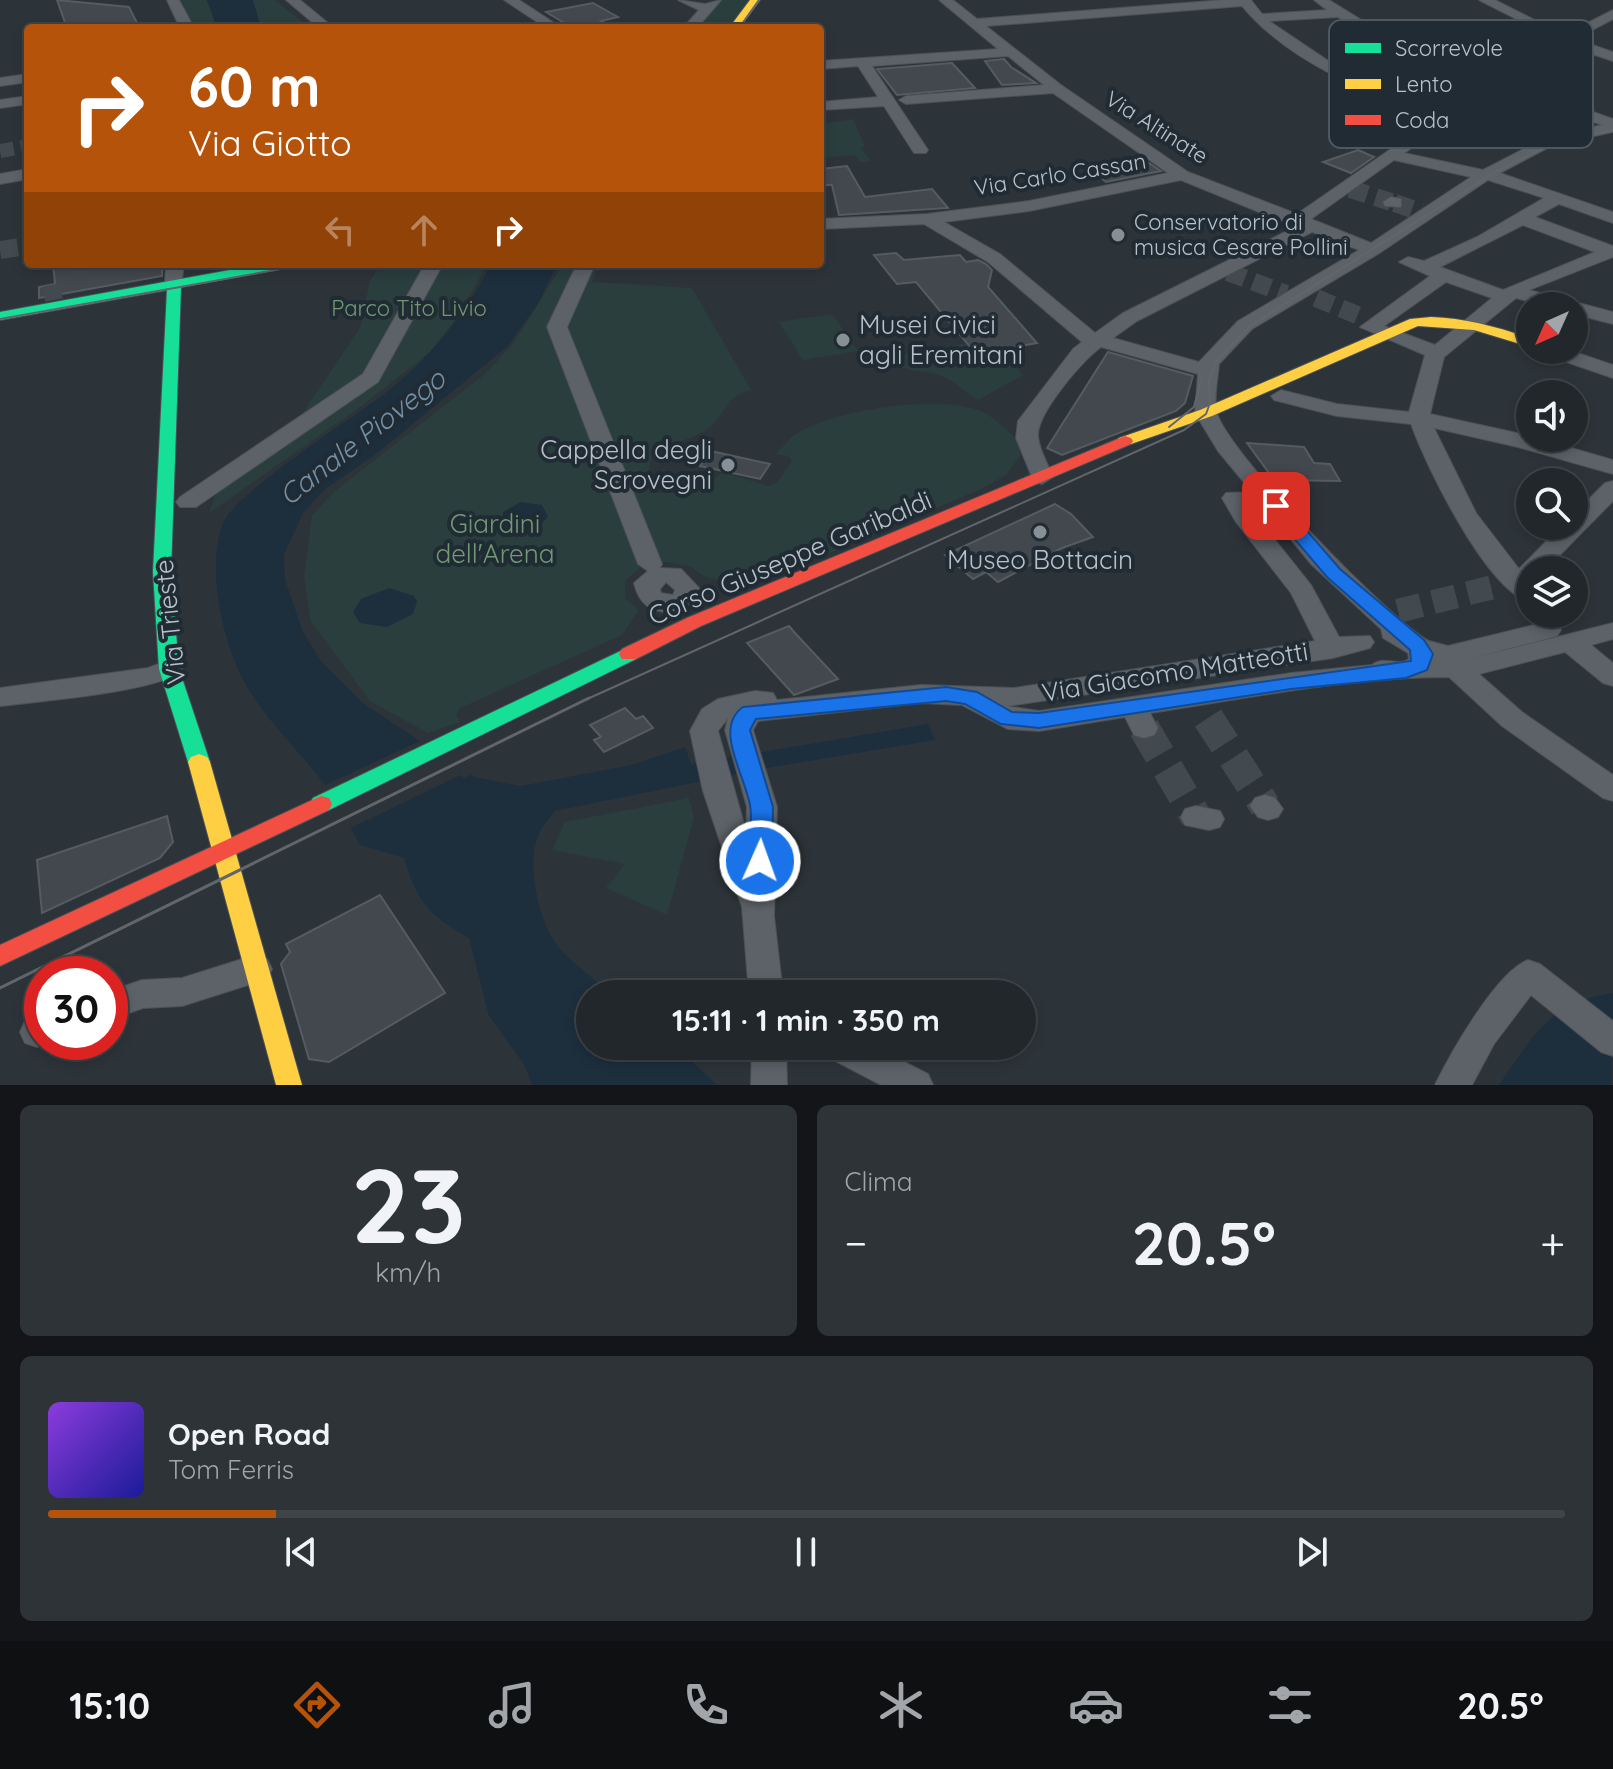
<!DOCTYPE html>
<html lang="it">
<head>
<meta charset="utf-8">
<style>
	:root { --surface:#22272b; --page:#2e3337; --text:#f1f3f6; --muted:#a2a5a9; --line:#3f4447; --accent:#b45309 }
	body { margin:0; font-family:Quicksand,sans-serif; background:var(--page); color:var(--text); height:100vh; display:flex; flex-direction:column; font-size:30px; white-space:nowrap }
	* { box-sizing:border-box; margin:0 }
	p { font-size:26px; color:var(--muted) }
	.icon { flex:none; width:44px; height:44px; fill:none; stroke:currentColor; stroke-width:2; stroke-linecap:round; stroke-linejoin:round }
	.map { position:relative; height:1085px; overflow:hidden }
	.sheet { display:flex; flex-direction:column; gap:20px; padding:20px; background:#131518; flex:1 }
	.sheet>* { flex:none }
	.banner { position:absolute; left:24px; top:24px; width:800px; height:244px; border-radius:8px; box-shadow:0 4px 12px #0003,0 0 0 2px var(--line); background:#b45309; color:#fff; overflow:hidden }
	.needle { width:52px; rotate:225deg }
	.buttons { position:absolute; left:1516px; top:292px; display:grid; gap:16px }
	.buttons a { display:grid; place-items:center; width:72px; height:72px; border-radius:50%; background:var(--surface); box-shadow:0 4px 12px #0003,0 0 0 2px var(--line); font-size:40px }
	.speed { position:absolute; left:24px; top:956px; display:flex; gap:16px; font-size:40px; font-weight:700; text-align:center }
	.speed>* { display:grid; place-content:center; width:104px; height:104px; border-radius:50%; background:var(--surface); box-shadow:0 4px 12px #0003,0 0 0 2px var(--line); line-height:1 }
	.speed .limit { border:12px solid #d22; background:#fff; color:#111 }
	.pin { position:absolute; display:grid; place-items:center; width:68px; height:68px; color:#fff; margin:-34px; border-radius:16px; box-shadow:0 4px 12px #0006 }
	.me { position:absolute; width:88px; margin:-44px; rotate:2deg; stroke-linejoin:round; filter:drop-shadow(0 0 6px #0008) }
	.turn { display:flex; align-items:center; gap:28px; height:168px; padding:0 32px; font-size:36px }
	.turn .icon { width:104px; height:104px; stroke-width:2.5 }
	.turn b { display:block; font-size:56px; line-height:68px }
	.lanes { display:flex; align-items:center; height:76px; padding:0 32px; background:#0003; justify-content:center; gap:40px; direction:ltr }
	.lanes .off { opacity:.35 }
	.big { font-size:60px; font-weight:800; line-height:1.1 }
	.sheet .widget { flex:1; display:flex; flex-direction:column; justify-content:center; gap:12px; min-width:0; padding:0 28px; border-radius:12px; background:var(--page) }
	.sheet .dial { align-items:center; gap:0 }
	.dial b { font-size:104px; line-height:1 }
	.song { display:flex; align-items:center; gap:24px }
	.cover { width:96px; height:96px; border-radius:12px; background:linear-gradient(135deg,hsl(270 70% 55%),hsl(240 70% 35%)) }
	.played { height:8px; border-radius:4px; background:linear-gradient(90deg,var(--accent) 15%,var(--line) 15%) }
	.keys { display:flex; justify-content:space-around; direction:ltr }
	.heat { display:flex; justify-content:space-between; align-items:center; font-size:44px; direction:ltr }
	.sheet .tiles { flex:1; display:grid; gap:20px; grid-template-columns:1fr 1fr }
	.widget:last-child { grid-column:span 2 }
	.trip { position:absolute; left:576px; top:980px; width:460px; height:80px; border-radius:40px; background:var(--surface); box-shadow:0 4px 12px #0003,0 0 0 2px var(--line); font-weight:800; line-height:80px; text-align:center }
	.menu { display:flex; height:128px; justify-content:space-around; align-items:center; background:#0e1011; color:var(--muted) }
	.menu .icon { width:56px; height:56px }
	.menu .selected { color:var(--accent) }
	.menu b { font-size:36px; color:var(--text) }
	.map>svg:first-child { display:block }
</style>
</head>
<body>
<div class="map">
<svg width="1613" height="1085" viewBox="0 0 1613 1085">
	<rect width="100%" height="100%" fill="#2d3439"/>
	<g fill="#2a3e3e">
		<polygon points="176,0 207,0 217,28 193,28"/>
		<polygon points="253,0 275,0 310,28 261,28"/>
		<polygon points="718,0 753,0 729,28 693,28"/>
		<polygon points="853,119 865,147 861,148 871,161 860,162 854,155 820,158 820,124"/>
		<path d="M381,264H487L460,314L429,353L360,407L209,513C215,497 219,490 206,478L245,458L300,417L360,328L370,281Z"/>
		<path d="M563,264H599L592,282L692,288L751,390C726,395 726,414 709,428C694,439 671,444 653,449L647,478L651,493C675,494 706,491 722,472L768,486L777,483L792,461L789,456L776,454C782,448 787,441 793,436C830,410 944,392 985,413C997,420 1008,431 1018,441L1020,456L1006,475L981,489L769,579L725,581L705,577L691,567L667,562L641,567L625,581V598L639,610L622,635L460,708L456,715L460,722L428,733L370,701L310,620L304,576L312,516L335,491L485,374L513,344Z"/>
		<polygon points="832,314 858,351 803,360 779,322"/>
		<path d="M967,343L976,354L1000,350L1023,375L978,400C967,393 956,383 944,377C926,368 904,376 890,357Z"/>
		<polygon points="689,798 694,817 667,915 606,888 625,864 552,850 565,822"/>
	</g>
	<g fill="#1d2e3d">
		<polygon points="207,0 253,0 261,28 217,28"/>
		<path d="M491,264L557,265L539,302L508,346L376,454L324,490L303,513L284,555L285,580L303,632L321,661L363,703L474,777L521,786L631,765L685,747L691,764L928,724L935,740L767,768L555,811C549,819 541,827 538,836C526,866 539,925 560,949C575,965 595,979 611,994H590V1046H676L717,1085H532L524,1064L489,1016L469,938C429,915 418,904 404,858L360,845C348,824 337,801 323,782C292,743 253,708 234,660C219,620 208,563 223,523C234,494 354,417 384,394C428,360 466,314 491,264Z"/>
		<path d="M521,502L542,505L548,517C536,531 520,532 504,525L503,512Z"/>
		<polygon points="389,588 414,596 417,602 413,614 387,627 360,623 353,612 361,599"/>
		<path d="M1613,993L1612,1085H1499C1534,1035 1548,1003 1613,993Z"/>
	</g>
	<polygon fill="#2d3439" points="422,740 475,773 464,778 460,775 347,830 321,787"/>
	<g fill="#42484e" stroke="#555c61" stroke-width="2">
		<polygon points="57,0 129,7 138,25 67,28"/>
		<polygon points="593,3 618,17 601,21 612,28 573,28 546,12"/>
		<polygon points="1004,59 1011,67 1036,83 1002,85 985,61"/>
		<polygon points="952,63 975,88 897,95 877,69"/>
		<polygon points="1358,150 1374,157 1351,173 1323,162"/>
		<polygon points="1149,163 1161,171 1106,182 1094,172"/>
		<polygon points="847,166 865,197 932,189 948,208 839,215 832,185 826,185 820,169"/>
		<polygon points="896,253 904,260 960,255 966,262 978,260 986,264 992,270 988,287 1037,343 976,354 916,282 897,284 874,255"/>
		<polygon points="53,264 162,264 162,276 39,298 39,287 55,284"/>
		<polygon points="1108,352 1193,376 1185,403 1176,411 1062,455 1047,448"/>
		<polygon points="1247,443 1304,447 1314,463 1330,464 1340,481 1274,480"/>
		<polygon points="711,451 770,464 760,479 700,466"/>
		<polygon points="1055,504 1071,514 1093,537 1062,548 998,582 986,572 973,579 945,555"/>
		<polygon points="789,626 795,633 838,679 794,695 747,643"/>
		<polygon points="625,708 636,719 643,716 653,728 604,752 594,740 601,737 590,725"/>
		<polygon points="167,816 173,842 160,858 42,913 37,860"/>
		<polygon points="380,895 445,993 329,1062 309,1059 281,964 290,952 286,944"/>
	</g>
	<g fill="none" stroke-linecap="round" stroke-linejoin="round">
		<g stroke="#42494f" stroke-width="14" stroke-dasharray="14 7" stroke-linecap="butt">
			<polyline points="1450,116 1548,142"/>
			<polyline points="0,151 28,146"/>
		</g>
		<g stroke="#42494f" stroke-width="18" stroke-dasharray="18 9" stroke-linecap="butt">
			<polyline points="1350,189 1391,202"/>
			<polyline points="1395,203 1421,212"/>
			<polyline points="0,250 28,246"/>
			<polyline points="70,268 92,264"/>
			<polyline points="1228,272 1286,294"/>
			<polyline points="51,285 54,300"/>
			<polyline points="1316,298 1362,317"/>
		</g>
		<polyline stroke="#42494f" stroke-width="24" stroke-dasharray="24 12" stroke-linecap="butt" points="1398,611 1501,585"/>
		<g stroke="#42494f" stroke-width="31" stroke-dasharray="31 16" stroke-linecap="butt">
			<polyline points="1208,718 1265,806"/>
			<polyline points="1144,728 1196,817"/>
		</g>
		<defs>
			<g id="street">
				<polygon points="167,0 179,0 194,28 180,28"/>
				<polygon points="286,0 300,0 334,28 319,28"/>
				<polygon points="504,0 519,0 562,28 546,28"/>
				<polygon points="678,0 705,4 721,0 697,28 683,28 699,10"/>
				<path d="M939,0H953L977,19L1224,0H1251L1262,14L1327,10L1314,0H1329L1392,39L1501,78L1573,48L1479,0H1495L1564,35L1613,10V19L1575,39L1613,52V61L1586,52L1513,83L1613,119V132L1553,145L1500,173L1613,212V223L1559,204L1535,217L1613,246V257L1529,290L1613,312V324L1574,314V306H1546L1516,298L1444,357L1430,414L1530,436L1613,460V474L1518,447L1434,428L1476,513L1519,569L1561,526H1574V514L1605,483L1613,481V501L1545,570H1530V577L1526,576L1530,580V602C1487,591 1426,466 1411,424L1337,416L1274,400L1271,396L1281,390L1337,404L1409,412L1425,355L1360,327L1430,276L1399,262L1408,257L1424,261L1477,237L1544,198L1488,180L1378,254L1252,329L1219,364C1218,378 1213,400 1217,413C1228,453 1390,620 1429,641L1448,646L1534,625L1532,614H1558L1561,630L1557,636L1469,659L1613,623V639L1591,645L1613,663V686L1603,683L1565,652L1479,674L1522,712L1613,775V801L1603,798L1502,726L1449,677C1350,677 1249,698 1150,713L1158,728L1154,735L1144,738L1134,735L1125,717L1039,731L1008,729L962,705L921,703L758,721L753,730L777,807L774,916L783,994H749L742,907L703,791L690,731L702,709L718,699L755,691L773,693L777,700L921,685L1014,688L1315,641L1291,593L1236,522L1222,498L1226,493L1252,492L1218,451L1195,413L1198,374L1101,347C1082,361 1038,412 1038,435C1038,448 1048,464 1053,477L1042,484L1034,482L1016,438L1018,421L1073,349L1082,342L988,262L924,224L820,229V219L927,214L1029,201L1168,173L1053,93L906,104L899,100L906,96L1044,85L1008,56L872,66L928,150L926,153H914L884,106L820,110V102L878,97L858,66L820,69V61L998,49ZM1242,6C1291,64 1366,92 1437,117L1297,214L1188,172L1061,85L986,26ZM1338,17L1382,45L1490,84L1447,110L1336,66L1269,21ZM1503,89L1602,125L1543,139L1483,170L1404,153ZM1394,160L1471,177L1371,243L1311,219ZM1181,180L1295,227L1123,313L1095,333L1000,254L944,222L1029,211ZM1523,225L1595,252L1503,290L1440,267ZM1312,232L1359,250L1238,321L1199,362L1113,338L1137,321ZM1446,282L1492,298L1435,345L1384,326ZM1252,511L1262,521H1276L1311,564L1381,629L1383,638L1408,653L1409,659C1397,667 1383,655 1372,665L1291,673L1039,711L1007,706L1333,658L1370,648L1374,642L1370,636L1339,637L1311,585ZM728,718L725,730L747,807L746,831L718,731Z"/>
				<polygon points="28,74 28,82 0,86 0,78"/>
				<polygon points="28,96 28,104 0,108 0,100"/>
				<polygon points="28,169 28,179 0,184 0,174"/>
				<polygon points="1391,197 1401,199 1401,207 1385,206 1383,202"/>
				<polygon points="166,264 184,264 181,287 174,289 165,283"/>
				<polygon points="425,264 443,264 378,382 196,507 180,507 176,502 180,497 363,374"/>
				<path d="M577,264H595L567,327L662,564L660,568L681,569L700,589L691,609C663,616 641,613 634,583L648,571L638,564L547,327ZM666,582L675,590L673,595L661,593L660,589Z"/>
				<polygon points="1540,350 1569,350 1613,365 1613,378 1543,354"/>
				<path d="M169,660L178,663L182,669C169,691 31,702 0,706V688L148,668Z"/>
				<polygon points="1265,795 1275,798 1283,809 1278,817 1268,820 1258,817 1250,806 1255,798"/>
				<polygon points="1196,806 1220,811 1224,819 1220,827 1209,830 1185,825 1181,817 1185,809"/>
				<polygon points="255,955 267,959 272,969 267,979 182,1006 143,1008 110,1020 110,991 142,980 182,978"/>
				<path d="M1528,960L1540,964L1613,1021V1056L1601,1052L1531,995L1494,1044L1472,1085H1435C1450,1054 1497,971 1528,960Z"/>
				<polygon points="42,1015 42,1042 50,1042 37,1047 25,1043 20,1032 25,1021"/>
				<polygon points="752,1046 786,1046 787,1085 751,1085"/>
				<polygon points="823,1046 873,1046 928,1074 933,1085 881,1085 828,1057"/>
			</g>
			<g id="fast">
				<polygon points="263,264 292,264 285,268 181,287 171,572 179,669 210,762 207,767 199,770 191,767 188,762 159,669 153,572 167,290 0,320 0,312"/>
				<polygon points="629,647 636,649 639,654 636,659 329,810 321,812 313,810 310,804 313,798"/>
			</g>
			<g id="slow">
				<polygon points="750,0 760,0 739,28 729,28"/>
				<path d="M1431,317C1465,318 1497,327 1530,338V347L1474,330L1418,326L1212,416L1131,444H1119L1117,441L1119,438L1200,410L1410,319Z"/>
				<polygon points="199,754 207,757 210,762 302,1085 276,1085 188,762 191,757"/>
			</g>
			<g id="jam">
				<polygon points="1125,436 1131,438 1133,441 1131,444 701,626 636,659 622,659 619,654 622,649 687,618"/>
				<polygon points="321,796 329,798 332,804 329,810 0,966 0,945"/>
			</g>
		</defs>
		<use href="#street" stroke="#4b5156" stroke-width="2"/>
		<use href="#fast" stroke="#4b5156" stroke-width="2"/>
		<use href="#slow" stroke="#4b5156" stroke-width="2"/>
		<use href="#jam" stroke="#4b5156" stroke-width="2"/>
		<use href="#street" fill="#5d6268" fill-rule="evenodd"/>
		<use href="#fast" fill="#16e098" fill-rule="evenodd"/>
		<use href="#slow" fill="#ffcf43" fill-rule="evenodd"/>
		<use href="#jam" fill="#f24e42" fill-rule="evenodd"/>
		<g stroke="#61666b" stroke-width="2">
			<polyline points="739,28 759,0"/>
			<polyline points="0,319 309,264"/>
			<polyline points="1169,427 1194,407 1202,377"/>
			<polyline points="585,700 1184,430 1206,414 1210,403 1209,381 1215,363 1250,326 1497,171 1558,141 1613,130"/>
		</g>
		<polyline stroke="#61666b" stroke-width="3" points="0,988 589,698"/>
	</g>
	<path fill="#1a73e8" stroke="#114b97" stroke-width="2" d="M1276,500L1282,502L1340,569L1424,640L1433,654L1427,670L1406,678L1291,689L1039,728L1001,724L965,704L946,701L756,719L750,730L773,807L772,861L768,868H752L749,861C749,843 753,822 750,805C745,775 713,728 743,707L946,687L977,692L1012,712L1039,713L1411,661L1410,650L1327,577L1269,509V502Z"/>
	<g fill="#879097" stroke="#202b34" stroke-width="3">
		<circle cx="1118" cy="235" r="8"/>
		<circle cx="843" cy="340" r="8"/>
		<circle cx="728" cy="465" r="8"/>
		<circle cx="1040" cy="532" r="8"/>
	</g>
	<g text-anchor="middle" stroke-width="8" stroke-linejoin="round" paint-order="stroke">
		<g font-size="22" fill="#b8c1c9" stroke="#202b34">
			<text transform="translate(1157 127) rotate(32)" y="8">Via Altinate</text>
			<text transform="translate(1060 174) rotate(-9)" y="8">Via Carlo Cassan</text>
		</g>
		<g font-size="22" fill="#b8c1c9" stroke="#202b34" text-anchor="start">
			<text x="1134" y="230">Conservatorio di<tspan x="1134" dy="25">musica Cesare Pollini</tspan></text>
		</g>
		<g font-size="22" fill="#709974" stroke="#202b34">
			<text x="409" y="316">Parco Tito Livio</text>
		</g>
		<g font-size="26" fill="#b8c1c9" stroke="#202b34" text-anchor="start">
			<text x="859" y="334">Musei Civici<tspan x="859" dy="30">agli Eremitani</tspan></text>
			<text x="712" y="459" text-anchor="end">Cappella degli<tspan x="712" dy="30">Scrovegni</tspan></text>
			<text x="1040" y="569" text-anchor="middle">Museo Bottacin</text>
		</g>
		<g font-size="26" fill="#709974" stroke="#202b34">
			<text x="495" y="533">Giardini<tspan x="495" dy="30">dell'Arena</tspan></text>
		</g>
		<g font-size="26" fill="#b8c1c9" stroke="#202b34">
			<text transform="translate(790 558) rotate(-23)" y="9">Corso Giuseppe Garibaldi</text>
			<text transform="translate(170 622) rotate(-96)" y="9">Via Trieste</text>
			<text transform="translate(1175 672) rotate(-9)" y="9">Via Giacomo Matteotti</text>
		</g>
		<g font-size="28" font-style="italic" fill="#7390a6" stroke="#202b34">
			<text transform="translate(362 437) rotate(-38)" y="10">Canale Piovego</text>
		</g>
	</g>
	<rect x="1329" y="20" width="264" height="128" rx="12" fill="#202b34" stroke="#4e5861" stroke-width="2"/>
	<rect x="1345" y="43" width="36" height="10" fill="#16e098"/>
	<rect x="1345" y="79" width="36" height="10" fill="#ffcf43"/>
	<rect x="1345" y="115" width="36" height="10" fill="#f24e42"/>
	<g font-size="22" fill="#b8c1c9">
		<text x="1395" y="56">Scorrevole</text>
		<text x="1395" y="92">Lento</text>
		<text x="1395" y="128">Coda</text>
	</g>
</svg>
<div class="buttons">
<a><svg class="needle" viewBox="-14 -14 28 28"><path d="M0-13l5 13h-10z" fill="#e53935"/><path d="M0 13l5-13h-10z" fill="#a2a5a9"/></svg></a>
<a><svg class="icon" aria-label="sound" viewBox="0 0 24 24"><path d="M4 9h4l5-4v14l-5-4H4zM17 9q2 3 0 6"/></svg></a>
<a><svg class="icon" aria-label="search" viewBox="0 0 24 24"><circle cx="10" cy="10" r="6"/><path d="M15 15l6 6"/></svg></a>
<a><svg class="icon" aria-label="layers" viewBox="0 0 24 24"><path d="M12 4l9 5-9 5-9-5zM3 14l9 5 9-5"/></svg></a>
</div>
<div class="speed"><div class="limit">30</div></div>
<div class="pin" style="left:1276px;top:506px;background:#d93025"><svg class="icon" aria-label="arrive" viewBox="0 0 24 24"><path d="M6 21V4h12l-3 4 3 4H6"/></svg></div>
<svg class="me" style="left:760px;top:861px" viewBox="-20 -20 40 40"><circle r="17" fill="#1a73e8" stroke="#fff" stroke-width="3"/><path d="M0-11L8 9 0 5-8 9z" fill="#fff"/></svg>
<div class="trip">15:11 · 1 min · 350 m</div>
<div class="banner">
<div class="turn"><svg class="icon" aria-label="right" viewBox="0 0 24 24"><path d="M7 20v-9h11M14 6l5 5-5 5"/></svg><div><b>60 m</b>Via Giotto</div></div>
<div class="lanes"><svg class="icon off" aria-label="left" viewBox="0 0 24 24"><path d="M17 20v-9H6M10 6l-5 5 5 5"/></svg><svg class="icon off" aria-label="ahead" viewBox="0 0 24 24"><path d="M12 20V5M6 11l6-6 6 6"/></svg><svg class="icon" aria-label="right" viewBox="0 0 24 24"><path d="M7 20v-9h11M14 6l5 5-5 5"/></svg></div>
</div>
</div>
<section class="sheet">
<div class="tiles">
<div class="widget dial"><b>23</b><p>km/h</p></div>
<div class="widget"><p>Clima</p>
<div class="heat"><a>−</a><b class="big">20.5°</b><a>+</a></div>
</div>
<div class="widget">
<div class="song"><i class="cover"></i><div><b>Open Road</b><p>Tom Ferris</p></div></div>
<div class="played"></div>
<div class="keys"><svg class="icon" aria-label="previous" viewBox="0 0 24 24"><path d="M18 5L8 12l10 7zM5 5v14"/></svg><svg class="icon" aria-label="pause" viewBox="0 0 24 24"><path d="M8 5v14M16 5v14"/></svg><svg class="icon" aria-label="next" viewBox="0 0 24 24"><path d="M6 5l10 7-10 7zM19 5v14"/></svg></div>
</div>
</div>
</section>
<nav class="menu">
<b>15:10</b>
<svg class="icon selected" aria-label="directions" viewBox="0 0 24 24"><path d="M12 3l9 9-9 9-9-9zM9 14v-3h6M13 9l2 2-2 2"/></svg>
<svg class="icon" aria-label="music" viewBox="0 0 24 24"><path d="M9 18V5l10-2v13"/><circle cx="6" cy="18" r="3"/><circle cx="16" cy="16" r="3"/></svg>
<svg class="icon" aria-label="phone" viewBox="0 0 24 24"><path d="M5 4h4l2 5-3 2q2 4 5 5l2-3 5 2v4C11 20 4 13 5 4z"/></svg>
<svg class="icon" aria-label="climate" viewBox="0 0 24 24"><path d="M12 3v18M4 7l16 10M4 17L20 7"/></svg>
<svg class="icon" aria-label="car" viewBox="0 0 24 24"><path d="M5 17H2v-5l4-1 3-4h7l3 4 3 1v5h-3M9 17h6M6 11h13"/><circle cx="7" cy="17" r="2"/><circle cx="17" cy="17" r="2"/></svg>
<svg class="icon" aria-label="filters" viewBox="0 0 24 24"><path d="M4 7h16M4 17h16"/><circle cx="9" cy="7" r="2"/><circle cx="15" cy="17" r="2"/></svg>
<b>20.5°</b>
</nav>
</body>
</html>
